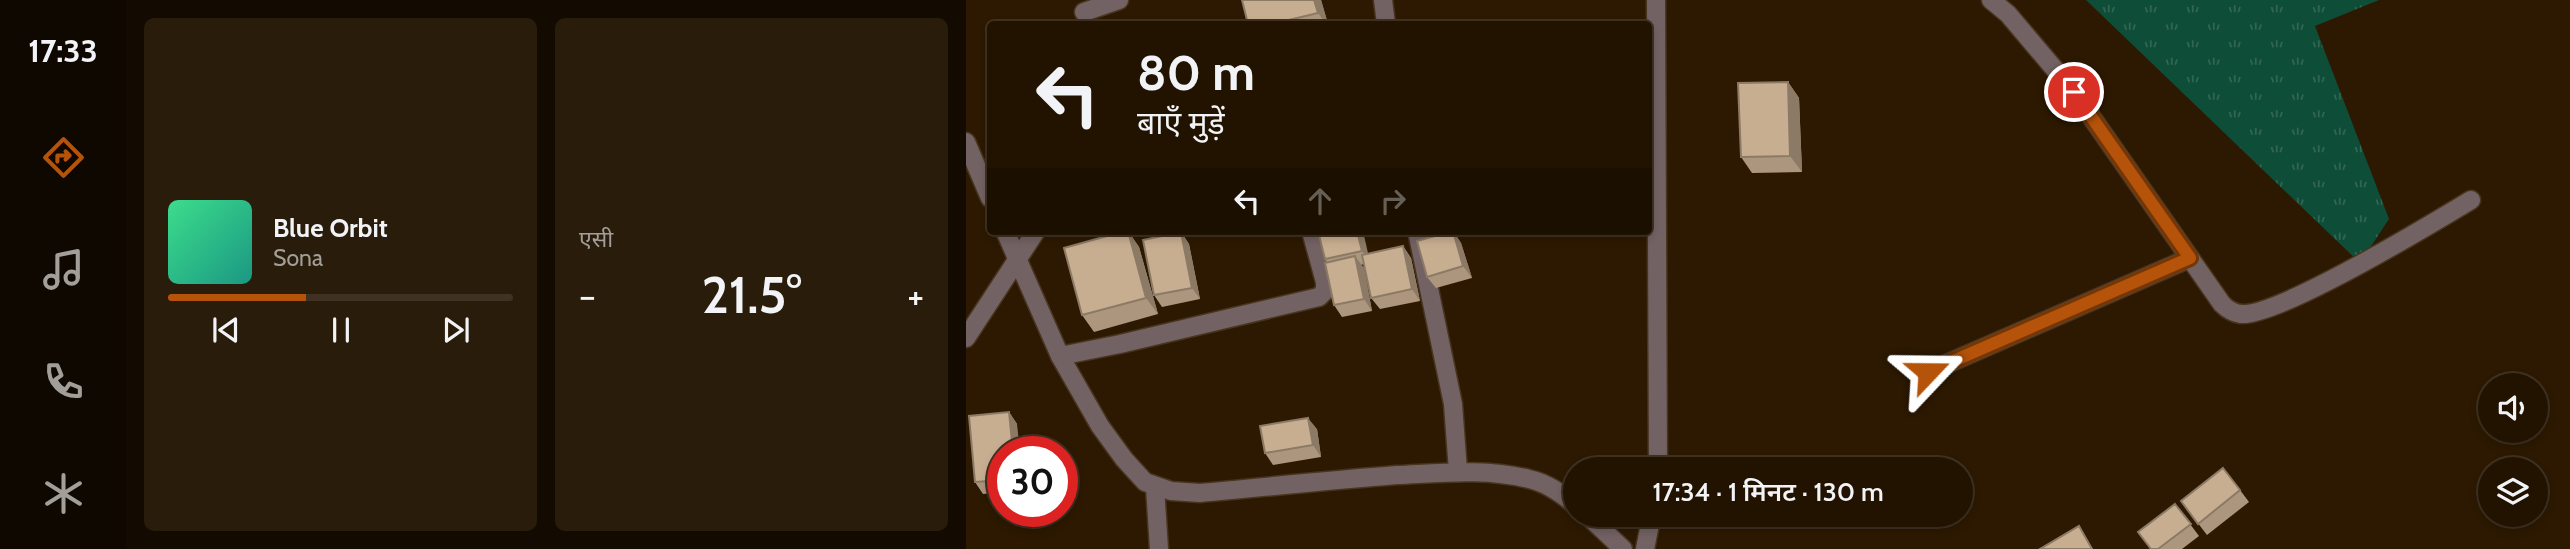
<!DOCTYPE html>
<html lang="hi">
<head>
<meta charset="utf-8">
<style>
	:root { --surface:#221301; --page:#2a1c0b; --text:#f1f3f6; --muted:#a29e99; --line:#3f3223; --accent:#b45309 }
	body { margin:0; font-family:Cabin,"Noto Sans Devanagari",sans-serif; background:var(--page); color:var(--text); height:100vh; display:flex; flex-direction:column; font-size:26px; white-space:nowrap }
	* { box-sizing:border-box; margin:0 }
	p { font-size:23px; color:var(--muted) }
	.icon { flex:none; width:38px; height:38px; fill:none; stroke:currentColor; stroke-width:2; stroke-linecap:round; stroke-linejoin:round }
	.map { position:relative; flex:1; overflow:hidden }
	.sheet { display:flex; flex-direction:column; gap:18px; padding:18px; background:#130a01; width:840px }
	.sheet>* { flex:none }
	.guide { position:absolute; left:21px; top:21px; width:665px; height:214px; border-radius:7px; box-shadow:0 4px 10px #0003,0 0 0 2px var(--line); background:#221301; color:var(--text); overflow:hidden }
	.controls { position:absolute; left:1512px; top:373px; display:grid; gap:14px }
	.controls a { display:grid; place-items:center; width:70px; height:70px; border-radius:50%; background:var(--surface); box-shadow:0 4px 10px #0003,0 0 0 2px var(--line); font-size:35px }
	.speed { position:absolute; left:21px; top:436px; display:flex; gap:14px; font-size:35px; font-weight:700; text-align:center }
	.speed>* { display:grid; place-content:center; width:91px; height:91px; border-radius:50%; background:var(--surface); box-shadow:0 4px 10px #0003,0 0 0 2px var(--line); line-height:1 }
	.speed .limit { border:10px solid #d22; background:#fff; color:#111 }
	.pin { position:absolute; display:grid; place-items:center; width:60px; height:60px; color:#fff; margin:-30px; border:4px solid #fff; border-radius:50%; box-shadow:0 2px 7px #0007 }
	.me { position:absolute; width:77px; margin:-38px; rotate:67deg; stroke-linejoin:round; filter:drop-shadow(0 0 5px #0008) }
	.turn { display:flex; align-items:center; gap:24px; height:147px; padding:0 35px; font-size:32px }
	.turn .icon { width:91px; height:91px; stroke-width:2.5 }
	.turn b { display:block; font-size:49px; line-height:60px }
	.lanes { display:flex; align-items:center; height:66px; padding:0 35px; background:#0003; justify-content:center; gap:35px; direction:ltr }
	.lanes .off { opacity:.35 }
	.big { font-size:52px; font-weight:600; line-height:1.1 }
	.sheet .tile { flex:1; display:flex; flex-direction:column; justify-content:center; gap:10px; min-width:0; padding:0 24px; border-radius:10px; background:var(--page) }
	.song { display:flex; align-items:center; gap:21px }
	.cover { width:84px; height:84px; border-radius:10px; background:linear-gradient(135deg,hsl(150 70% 55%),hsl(170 70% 35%)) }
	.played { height:7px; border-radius:4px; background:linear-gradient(90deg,var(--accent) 40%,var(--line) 40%) }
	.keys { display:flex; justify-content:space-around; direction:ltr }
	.heat { display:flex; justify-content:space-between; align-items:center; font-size:38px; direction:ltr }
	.sheet .tiles { flex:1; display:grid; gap:18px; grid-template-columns:repeat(2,1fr) }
	.trip { position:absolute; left:597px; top:457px; width:410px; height:70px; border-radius:35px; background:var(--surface); box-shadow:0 4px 10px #0003,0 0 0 2px var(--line); font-weight:600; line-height:70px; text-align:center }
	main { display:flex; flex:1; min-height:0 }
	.dock { display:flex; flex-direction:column; width:126px; justify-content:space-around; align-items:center; background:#0e0800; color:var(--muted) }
	.dock .icon { width:49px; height:49px }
	.dock .selected { color:var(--accent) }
	.dock b { font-size:32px; color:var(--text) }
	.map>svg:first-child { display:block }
</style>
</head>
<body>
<main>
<nav class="dock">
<b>17:33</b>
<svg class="icon selected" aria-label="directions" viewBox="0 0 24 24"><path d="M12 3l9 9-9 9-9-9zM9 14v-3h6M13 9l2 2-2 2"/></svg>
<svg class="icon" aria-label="music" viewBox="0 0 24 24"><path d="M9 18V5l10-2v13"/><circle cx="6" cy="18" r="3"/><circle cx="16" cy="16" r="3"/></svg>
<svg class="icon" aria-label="phone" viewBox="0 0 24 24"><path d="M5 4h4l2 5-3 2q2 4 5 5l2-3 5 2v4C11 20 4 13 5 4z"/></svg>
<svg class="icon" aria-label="climate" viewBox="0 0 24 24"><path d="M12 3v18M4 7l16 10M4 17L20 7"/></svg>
</nav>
<section class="sheet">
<div class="tiles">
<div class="tile">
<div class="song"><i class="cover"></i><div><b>Blue Orbit</b><p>Sona</p></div></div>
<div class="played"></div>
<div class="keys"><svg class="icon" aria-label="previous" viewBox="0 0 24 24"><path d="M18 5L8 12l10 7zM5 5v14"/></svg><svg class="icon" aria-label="pause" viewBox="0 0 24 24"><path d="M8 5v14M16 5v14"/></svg><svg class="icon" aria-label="next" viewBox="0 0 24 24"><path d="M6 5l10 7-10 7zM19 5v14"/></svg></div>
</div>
<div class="tile"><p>एसी</p>
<div class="heat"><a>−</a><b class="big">21.5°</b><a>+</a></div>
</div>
</div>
</section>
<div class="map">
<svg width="1604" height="549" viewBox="0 0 1604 549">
	<defs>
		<pattern id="park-tufts" width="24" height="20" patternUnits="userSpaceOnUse" patternTransform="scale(1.75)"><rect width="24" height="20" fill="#0e4d37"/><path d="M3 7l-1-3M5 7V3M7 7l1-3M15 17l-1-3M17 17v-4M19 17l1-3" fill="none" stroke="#326653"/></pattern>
	</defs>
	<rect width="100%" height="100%" fill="#2d1901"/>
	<polygon fill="url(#park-tufts)" points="1120,0 1413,0 1349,26 1423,219 1394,263"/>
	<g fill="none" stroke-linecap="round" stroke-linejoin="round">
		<defs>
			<g id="minor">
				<polyline points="417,0 420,24"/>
				<polyline points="690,0 692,469"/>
				<path d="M1025,0L1042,14L1108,92L1256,304C1261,309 1267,313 1275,314C1312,317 1467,223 1505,200"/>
				<polyline points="118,12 153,0"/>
				<polyline points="451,231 487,404 492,471"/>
				<polyline points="0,338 70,231"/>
				<polyline points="94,356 154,344 353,297 359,291 359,282 345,231"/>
				<polyline points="962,372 1224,258"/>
				<polyline points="189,487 193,549"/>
				<polyline points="679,549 686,514"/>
			</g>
			<g id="tertiary">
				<polyline points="0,142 24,198"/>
				<path d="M39,231L94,356L134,426L158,459L179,482L205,491L234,493C300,487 365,480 431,475C475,473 520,468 563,479C581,483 595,493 609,505"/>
				<polyline points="620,514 657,549"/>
			</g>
		</defs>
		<use href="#minor" stroke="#49351f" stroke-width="21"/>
		<use href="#tertiary" stroke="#49351f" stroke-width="21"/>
		<use href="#minor" stroke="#736263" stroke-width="18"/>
		<use href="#tertiary" stroke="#736263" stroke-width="18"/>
	</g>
	<g fill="#ac967d">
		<polygon points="355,0 362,24 282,24"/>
		<polygon points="822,82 833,98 836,172 786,173 775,157"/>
		<polygon points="162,231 173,247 192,314 128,332 116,315"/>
		<polygon points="352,231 402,254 437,246 445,258 454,301 414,309 405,298 398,264 395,265 398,268 406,311 376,317 368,305 361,262 359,259"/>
		<polygon points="487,231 495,243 506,278 470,288 461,277"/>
		<polygon points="215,232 223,244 234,299 196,307 188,295"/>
		<polygon points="43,412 51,424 37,452 37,492 17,494 9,482"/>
		<polygon points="351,429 355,457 307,465 299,453"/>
		<polygon points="1274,490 1283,502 1241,535 1215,501"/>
		<polygon points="1209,504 1233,536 1216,549 1185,549 1172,532"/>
	</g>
	<g fill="#8c7a66">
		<polygon points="348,0 355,0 362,24 360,24 352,13"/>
		<polygon points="822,82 833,98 836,172 824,156"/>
		<polygon points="162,231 173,247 192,314 180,298"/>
		<polygon points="391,231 397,231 404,262 396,251"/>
		<polygon points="487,231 495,243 506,278 497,266"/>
		<polygon points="215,232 223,244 234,299 226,288"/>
		<polygon points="437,246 445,258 454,301 446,289"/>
		<polygon points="389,256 398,268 406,311 398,299"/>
		<polygon points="43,412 51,424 54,452 47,452"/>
		<polygon points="342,418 351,429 355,457 347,445"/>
	</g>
	<g fill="#c8ae91" stroke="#8c7a66" stroke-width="2">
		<polygon points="276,0 348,0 352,13 306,24 282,24"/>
		<polygon points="822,82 824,156 775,157 772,83"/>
		<polygon points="159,231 162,231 180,298 116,315 98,248"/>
		<polygon points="352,231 391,231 396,251 359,259"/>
		<polygon points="487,231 497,266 461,277 451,241"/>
		<polygon points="215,232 226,288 188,295 177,240"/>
		<polygon points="437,246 446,289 405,298 396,255"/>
		<polygon points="389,256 398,299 368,305 359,263"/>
		<polygon points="43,412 47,452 37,452 37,480 9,482 3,416"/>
		<polygon points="342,418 347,445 299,453 294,426"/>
		<polygon points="1257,468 1274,490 1232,524 1215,501"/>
		<polygon points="1209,504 1225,524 1192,549 1185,549 1172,532"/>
		<polygon points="1113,526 1126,549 1074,549"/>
	</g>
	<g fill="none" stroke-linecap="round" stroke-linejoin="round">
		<defs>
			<polyline id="route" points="962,372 1224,258 1108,92"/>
		</defs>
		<use href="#route" stroke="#753606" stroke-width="18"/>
		<use href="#route" stroke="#b45309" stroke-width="12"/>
	</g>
</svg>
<div class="controls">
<a><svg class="icon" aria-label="sound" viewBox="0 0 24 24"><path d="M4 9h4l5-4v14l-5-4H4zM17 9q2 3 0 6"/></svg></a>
<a><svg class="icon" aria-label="layers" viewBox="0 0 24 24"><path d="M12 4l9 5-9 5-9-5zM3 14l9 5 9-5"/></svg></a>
</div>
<div class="speed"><div class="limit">30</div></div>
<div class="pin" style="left:1108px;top:92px;background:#d93025"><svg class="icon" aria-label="arrive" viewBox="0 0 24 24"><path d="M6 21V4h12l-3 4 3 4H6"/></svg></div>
<svg class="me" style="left:962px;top:372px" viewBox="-20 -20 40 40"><path d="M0-17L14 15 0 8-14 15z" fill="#b45309" stroke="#fff" stroke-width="4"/></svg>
<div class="trip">17:34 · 1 मिनट · 130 m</div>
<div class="guide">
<div class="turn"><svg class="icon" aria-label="left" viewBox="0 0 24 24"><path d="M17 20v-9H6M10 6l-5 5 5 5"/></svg><div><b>80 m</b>बाएँ मुड़ें</div></div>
<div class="lanes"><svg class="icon" aria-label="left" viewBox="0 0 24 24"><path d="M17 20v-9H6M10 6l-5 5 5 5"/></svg><svg class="icon off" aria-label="ahead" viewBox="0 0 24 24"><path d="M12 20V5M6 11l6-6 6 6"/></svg><svg class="icon off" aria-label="right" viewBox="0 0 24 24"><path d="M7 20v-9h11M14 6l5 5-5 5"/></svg></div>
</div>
</div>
</main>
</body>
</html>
